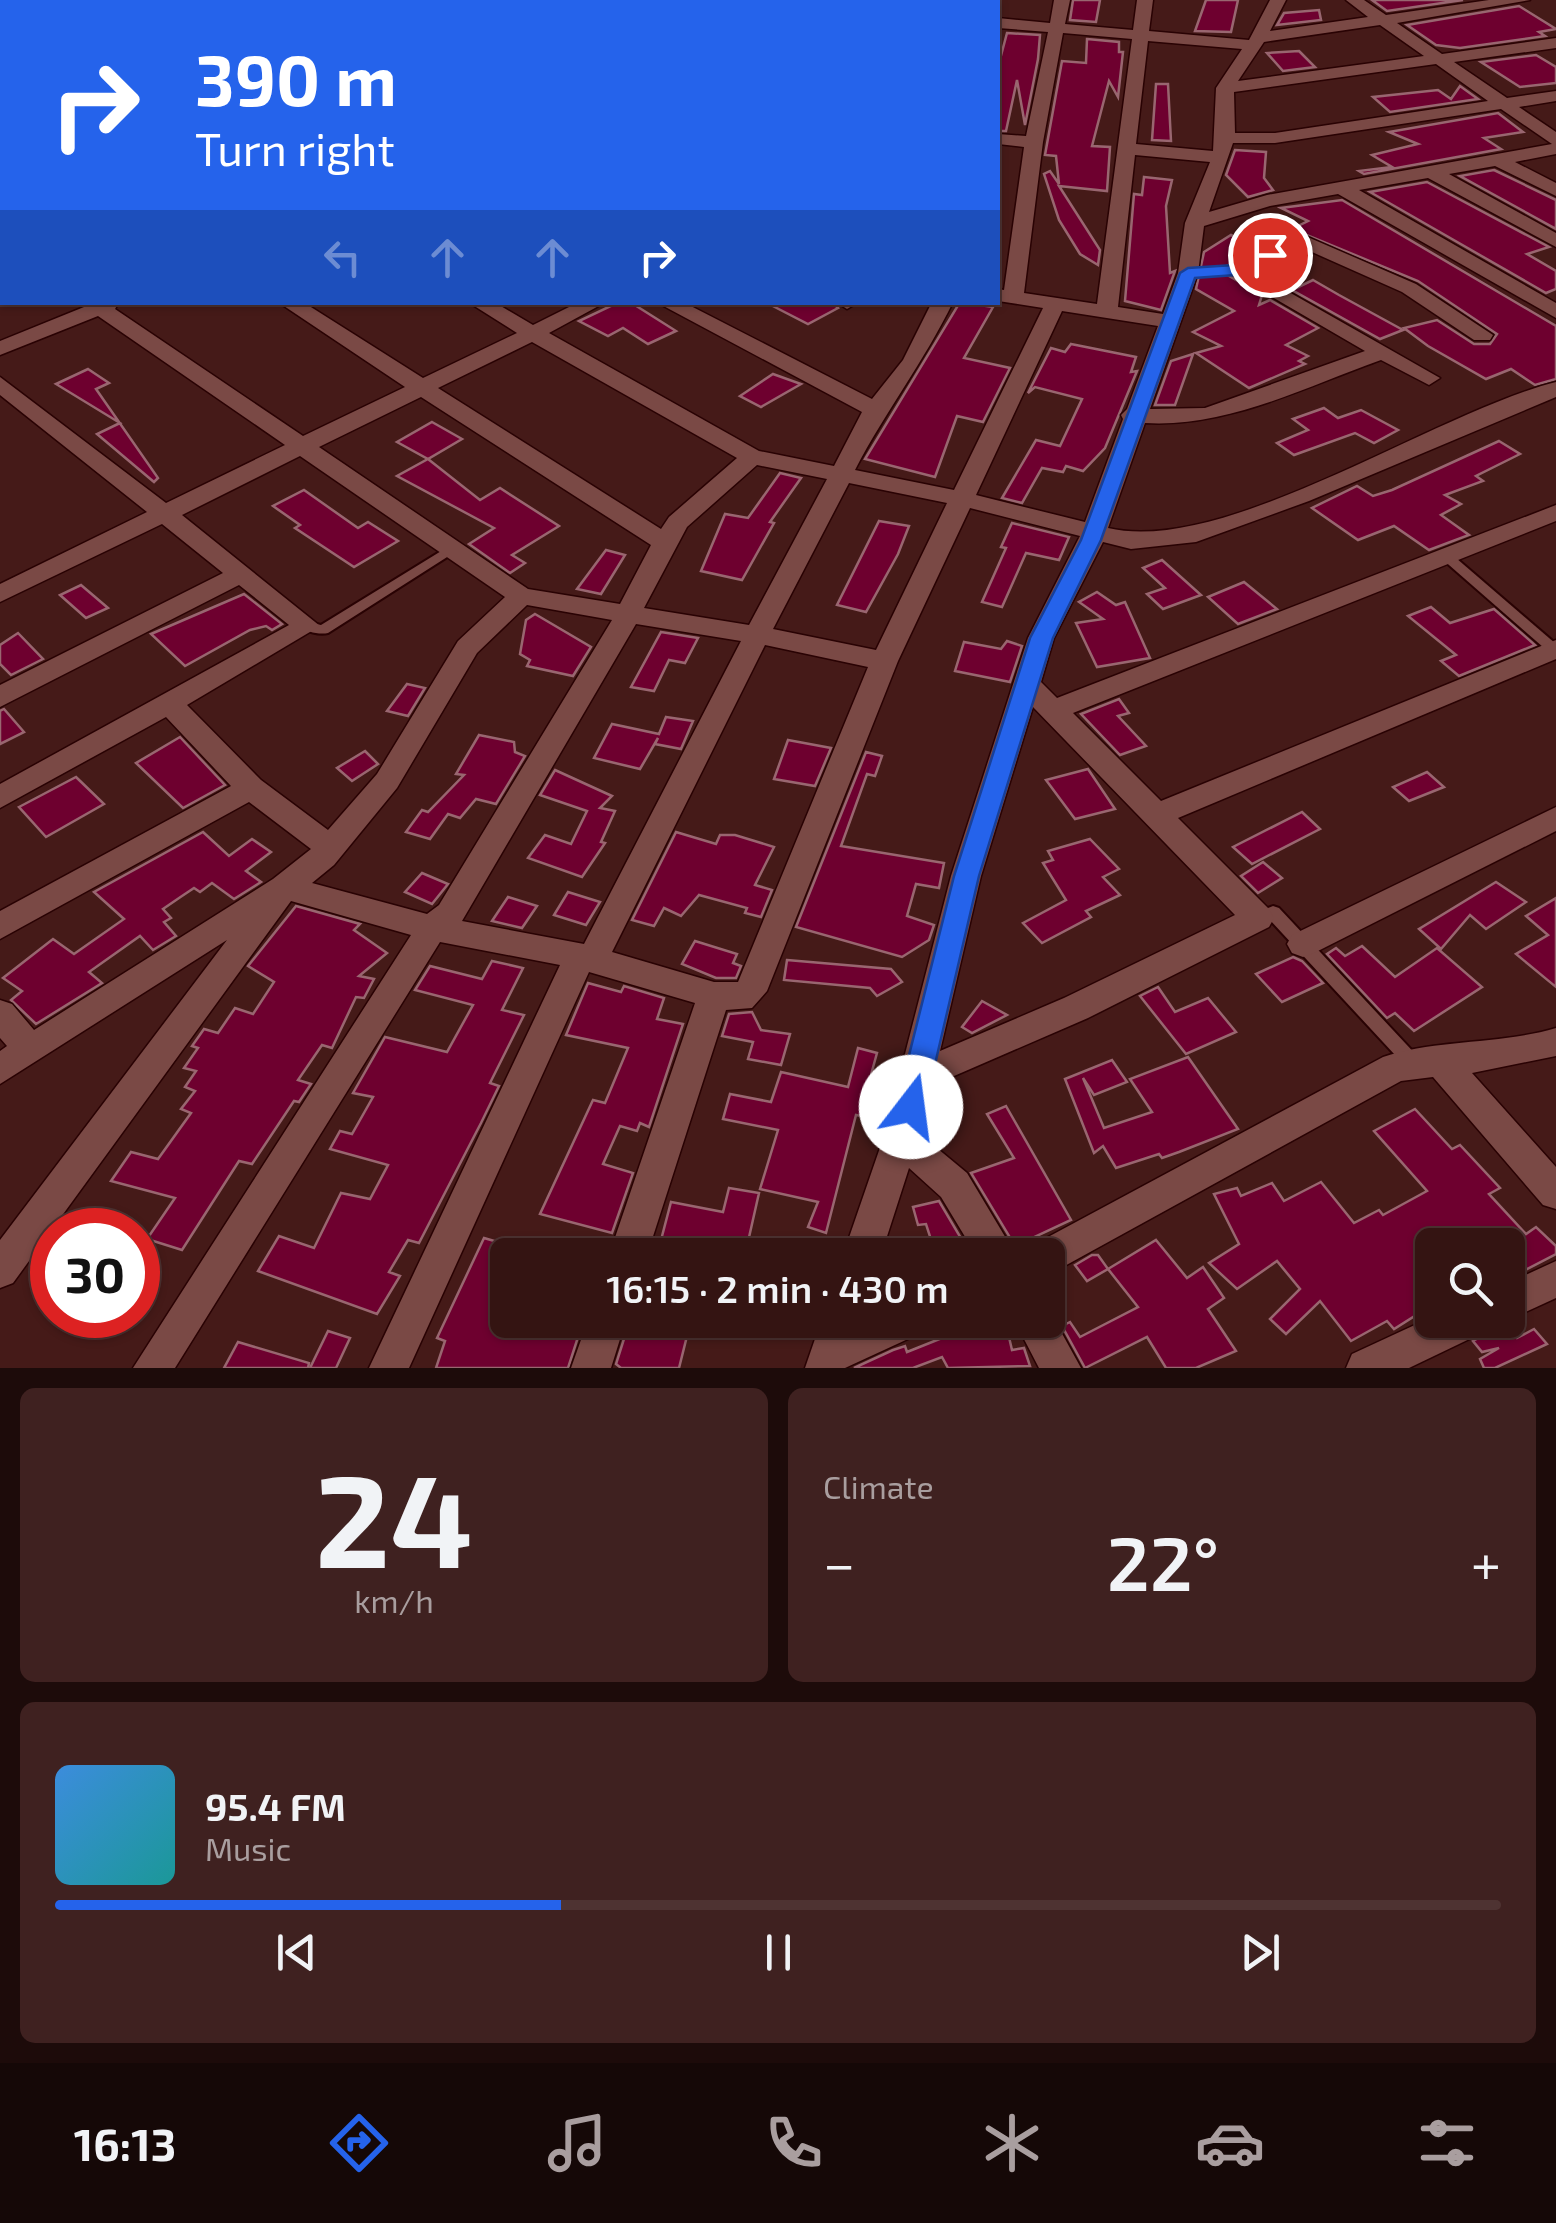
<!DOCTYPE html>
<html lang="en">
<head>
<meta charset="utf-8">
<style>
	:root { --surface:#341412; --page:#3f2120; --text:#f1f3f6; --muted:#a99e9f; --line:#4e3332; --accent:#2563eb }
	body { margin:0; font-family:"Exo 2",sans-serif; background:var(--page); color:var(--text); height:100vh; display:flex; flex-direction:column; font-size:38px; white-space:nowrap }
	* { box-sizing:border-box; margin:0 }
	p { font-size:32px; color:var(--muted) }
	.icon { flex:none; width:55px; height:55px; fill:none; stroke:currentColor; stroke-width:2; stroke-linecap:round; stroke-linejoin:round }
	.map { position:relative; height:1368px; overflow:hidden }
	.drawer { display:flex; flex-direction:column; gap:20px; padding:20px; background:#1d0b0a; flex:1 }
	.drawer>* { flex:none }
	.guide { position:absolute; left:0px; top:0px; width:1000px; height:305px; box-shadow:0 2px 8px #0004,0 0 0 2px var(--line); background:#2563eb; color:#fff; overflow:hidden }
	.buttons { position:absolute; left:1415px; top:1228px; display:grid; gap:20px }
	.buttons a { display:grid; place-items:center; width:110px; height:110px; border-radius:15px; background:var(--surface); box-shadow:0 2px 8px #0004,0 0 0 2px var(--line); font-size:50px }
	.speed { position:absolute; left:30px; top:1208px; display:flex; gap:20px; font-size:50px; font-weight:700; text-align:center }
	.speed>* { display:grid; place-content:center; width:130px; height:130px; border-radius:50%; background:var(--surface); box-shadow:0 2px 8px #0004,0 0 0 2px var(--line); line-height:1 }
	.speed .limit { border:15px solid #d22; background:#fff; color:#111 }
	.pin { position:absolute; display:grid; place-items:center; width:85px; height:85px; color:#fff; margin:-42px; border:5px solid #fff; border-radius:50%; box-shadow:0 2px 10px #0007 }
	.me { position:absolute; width:110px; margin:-55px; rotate:15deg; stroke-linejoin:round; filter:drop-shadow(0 0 8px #0008) }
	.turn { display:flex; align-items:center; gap:35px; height:210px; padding:0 30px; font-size:45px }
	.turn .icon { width:130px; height:130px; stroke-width:2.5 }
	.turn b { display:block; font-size:70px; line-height:85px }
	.lanes { display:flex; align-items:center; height:95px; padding:0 30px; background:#0003; justify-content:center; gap:50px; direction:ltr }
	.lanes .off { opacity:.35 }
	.big { font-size:75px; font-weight:600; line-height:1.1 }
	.drawer .tile { flex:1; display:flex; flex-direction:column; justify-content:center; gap:15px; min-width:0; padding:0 35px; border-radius:15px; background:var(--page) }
	.drawer .dial { align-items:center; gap:0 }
	.dial b { font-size:130px; line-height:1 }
	.song { display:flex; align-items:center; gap:30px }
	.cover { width:120px; height:120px; border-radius:15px; background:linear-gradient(135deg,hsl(210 70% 55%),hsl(180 70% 35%)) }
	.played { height:10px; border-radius:5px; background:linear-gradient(90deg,var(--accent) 35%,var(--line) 35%) }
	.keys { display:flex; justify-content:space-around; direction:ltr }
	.heat { display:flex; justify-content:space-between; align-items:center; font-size:55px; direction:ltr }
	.drawer .tiles { flex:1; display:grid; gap:20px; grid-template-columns:1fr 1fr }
	.tile:last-child { grid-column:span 2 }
	.trip { position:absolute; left:490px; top:1238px; width:575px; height:100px; border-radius:15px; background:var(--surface); box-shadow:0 2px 8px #0004,0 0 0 2px var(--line); font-weight:600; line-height:100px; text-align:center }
	.menu { display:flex; height:160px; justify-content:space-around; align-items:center; background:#150807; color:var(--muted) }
	.menu .icon { width:70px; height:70px }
	.menu .on { color:var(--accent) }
	.menu b { font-size:45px; color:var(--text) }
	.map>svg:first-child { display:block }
</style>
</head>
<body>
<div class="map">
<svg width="1556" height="1368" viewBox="0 0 1556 1368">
	<rect width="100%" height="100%" fill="#451a18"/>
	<polygon fill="#6e2421" points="369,0 851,0 371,2"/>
	<g fill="#6e002f" stroke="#996670" stroke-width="2.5">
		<polygon points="1073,0 1100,0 1096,22 1070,20"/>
		<polygon points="1206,0 1238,0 1231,32 1195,31"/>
		<polygon points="1372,0 1463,0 1387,11"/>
		<polygon points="1519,6 1556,29 1539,32 1545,36 1460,48 1436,45 1407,25"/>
		<polygon points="1319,10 1321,20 1277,25 1284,13"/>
		<polygon points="1007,33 1040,35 1038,59 1025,125 1017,80 1006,131 998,131 998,67"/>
		<polygon points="1087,39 1119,42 1119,52 1123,52 1118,97 1109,81 1092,146 1110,147 1107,191 1059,186 1100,250 1098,265 1080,254 1059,220 1044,174 1050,171 1059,184 1056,156 1045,155 1062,61 1086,63"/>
		<polygon points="1299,51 1315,67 1283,71 1267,53"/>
		<polygon points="1536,55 1556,67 1556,83 1520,87 1481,62"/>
		<polygon points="1156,84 1168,84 1171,141 1152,140"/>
		<polygon points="1460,86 1478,99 1390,112 1373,97 1438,90 1451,99"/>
		<polygon points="1498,113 1523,132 1484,138 1501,149 1364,174 1359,171 1392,167 1372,155 1418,144 1389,132"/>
		<polygon points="1235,150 1266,152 1264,178 1273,190 1248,197 1226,175"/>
		<polygon points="1494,170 1556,200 1556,229 1460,176"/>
		<polygon points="1144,177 1172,180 1166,206 1170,273 1175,271 1161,310 1125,301 1134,194 1142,195"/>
		<polygon points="1427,182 1549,247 1527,254 1556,271 1556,289 1546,293 1370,192"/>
		<polygon points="1342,200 1556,326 1556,379 1535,385 1511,369 1486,379 1428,346 1404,328 1437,320 1474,344 1490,344 1497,334 1418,281 1292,229 1308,221 1281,208"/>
		<polygon points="1231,235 1256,247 1253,254 1224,267 1224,273 1262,295 1259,305 1270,300 1318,328 1286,345 1308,356 1299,361 1305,364 1249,388 1196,353 1221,346 1193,332 1234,311 1196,289 1204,252"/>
		<polygon points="1313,280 1339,295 1403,330 1380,339 1292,290"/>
		<polygon points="619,302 630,302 676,331 648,344 623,328 608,336 579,321"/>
		<polygon points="765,302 832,302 838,308 808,324"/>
		<polygon points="960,302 993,307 964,358 1010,368 983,422 957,416 935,477 865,459"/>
		<polygon points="1071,344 1136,357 1131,372 1137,371 1105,448 1083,471 1066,466 1063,472 1042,468 1022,503 1002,498 1036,440 1060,446 1082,399 1035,387 1028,393 1051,348 1065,352"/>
		<polygon points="1193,354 1175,405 1155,405 1171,361"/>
		<polygon points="88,369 109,383 96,389 158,478 154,482 97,434 120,423 56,384"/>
		<polygon points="773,374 801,384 761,407 740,396"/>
		<polygon points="1324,408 1338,418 1361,410 1398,430 1374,443 1355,433 1294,455 1277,443 1308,430 1293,419"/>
		<polygon points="432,422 462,439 428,459 397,442"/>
		<polygon points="1499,441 1520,454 1476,476 1483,481 1445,495 1461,504 1441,515 1469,535 1429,550 1394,526 1358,540 1312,508 1357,486 1373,496 1392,490"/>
		<polygon points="428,459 480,500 500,488 559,526 512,555 525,563 510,573 469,544 494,528 397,476"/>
		<polygon points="780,473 801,478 770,522 774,523 742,580 701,571 725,514 748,518"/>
		<polygon points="304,490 358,528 368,522 398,541 354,567 295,528 300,525 273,506"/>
		<polygon points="879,521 909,526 898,554 866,612 837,605"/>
		<polygon points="1012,523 1069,537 1059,560 1026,553 1002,607 982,602 1006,548 1001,547"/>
		<polygon points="606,550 625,555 601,594 577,589"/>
		<polygon points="1162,560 1201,595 1163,609 1147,594 1165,588 1143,568"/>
		<polygon points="1244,582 1277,609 1238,624 1208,597"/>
		<polygon points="81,585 108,608 86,618 60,595"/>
		<polygon points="1097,592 1116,605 1125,602 1150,658 1097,667 1076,623 1103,619 1079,602"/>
		<polygon points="244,594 282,624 272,630 266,626 250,630 185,666 151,634"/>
		<polygon points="1431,607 1450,623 1494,609 1535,645 1459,676 1441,661 1456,655 1408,616"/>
		<polygon points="535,614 591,647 573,676 527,666 530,660 520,654 526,620"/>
		<polygon points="661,632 698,638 685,663 669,660 654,691 631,687"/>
		<polygon points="18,633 43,659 11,675 0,664 0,645"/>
		<polygon points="1007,641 1022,646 1010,682 955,671 964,642 1001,649"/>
		<polygon points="407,684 425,688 408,716 387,711"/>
		<polygon points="1119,699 1129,713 1118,716 1146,746 1120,755 1081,714"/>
		<polygon points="4,709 24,732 0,744 0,711"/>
		<polygon points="666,717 693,721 681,749 655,744 658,738 640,769 594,758 612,724 659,734"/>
		<polygon points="479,735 514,742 515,752 525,756 496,804 476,799 460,818 448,814 430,839 406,832 422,810 428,812 464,775 456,774"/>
		<polygon points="180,737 225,785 183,808 136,763"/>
		<polygon points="788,740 831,748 815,786 774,779"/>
		<polygon points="365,751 378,764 352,781 337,768"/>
		<polygon points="866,752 882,756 875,776 867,774 841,846 944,863 939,888 916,884 907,916 934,925 929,940 902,957 796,927"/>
		<polygon points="1088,769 1115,809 1075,819 1046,780"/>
		<polygon points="555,770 612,796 600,808 615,811 601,842 605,843 582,877 528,858 545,835 571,844 587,811 540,795"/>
		<polygon points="1427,772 1444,787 1409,801 1393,787"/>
		<polygon points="76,777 104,804 46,837 19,807"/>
		<polygon points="1302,812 1320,829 1252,864 1233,847"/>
		<polygon points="203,832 229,856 252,839 271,852 246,871 261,882 234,899 212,883 200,892 194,888 182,896 163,909 171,918 164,922 176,936 153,950 140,936 89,972 102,983 36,1024 11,1000 22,991 3,978 53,939 74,954 124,919 94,892"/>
		<polygon points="676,832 716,844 720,835 735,835 774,847 755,885 772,890 761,917 745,913 747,908 699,895 681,916 664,908 654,926 632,920"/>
		<polygon points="1090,839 1119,869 1103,877 1120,895 1086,911 1091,917 1042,943 1023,923 1066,900 1043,863 1053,860 1048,851"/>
		<polygon points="1263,862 1282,878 1258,893 1241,876"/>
		<polygon points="422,873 448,884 432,904 405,892"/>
		<polygon points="1496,882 1526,902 1486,929 1470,915 1441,949 1419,929"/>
		<polygon points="568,892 600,902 586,925 554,915"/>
		<polygon points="508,897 537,906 522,928 492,921"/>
		<polygon points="1556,898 1556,987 1516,954 1548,935 1526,916"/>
		<polygon points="296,906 360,924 354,930 387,953 359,976 374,979 364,998 356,997 332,1048 322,1045 298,1080 311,1084 299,1102 294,1101 252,1164 239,1161 182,1250 147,1239 175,1198 111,1181 131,1152 158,1159 191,1113 181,1109 195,1091 185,1087 196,1071 184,1068 198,1048 192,1046 204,1029 218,1033 235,1008 253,1014 274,982 248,966"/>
		<polygon points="695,941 737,954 733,963 741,966 736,978 716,978 682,964"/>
		<polygon points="1362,946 1395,977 1437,948 1482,987 1414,1031 1395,1013 1387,1018 1327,954 1336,948 1345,956"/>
		<polygon points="1293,957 1302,961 1323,983 1282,1002 1256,974"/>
		<polygon points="787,960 891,969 902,982 877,996 870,988 784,980"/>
		<polygon points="492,961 523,968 502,1010 524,1015 490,1083 499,1086 481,1123 419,1243 408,1240 389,1272 400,1276 377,1314 258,1271 279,1236 314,1248 341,1193 370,1199 388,1165 330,1149 340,1131 352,1134 373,1097 353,1093 385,1037 447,1052 473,1005 415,990 430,966 482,979"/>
		<polygon points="588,983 621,992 624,986 664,998 657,1019 683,1024 649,1127 640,1123 637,1131 620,1126 603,1164 633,1173 612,1233 540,1214 593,1100 605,1103 628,1048 566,1035"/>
		<polygon points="1158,987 1175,1012 1208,998 1236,1032 1186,1054 1140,996"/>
		<polygon points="982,1001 1007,1015 972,1033 962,1027"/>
		<polygon points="752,1012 761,1030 790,1034 781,1065 748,1059 753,1042 722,1036 729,1014"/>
		<polygon points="858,1048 877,1053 866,1093 873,1095 867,1117 856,1115 826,1233 808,1227 818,1202 760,1189 778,1130 723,1119 730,1094 771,1102 781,1072 848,1087"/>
		<polygon points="1188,1057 1238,1129 1179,1152 1162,1158 1159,1154 1116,1168 1103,1146 1094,1153 1065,1079 1112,1060 1127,1082 1094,1095 1083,1078 1104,1128 1152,1112 1130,1079"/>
		<polygon points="1006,1106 1071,1220 1015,1246 971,1173 1014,1158 987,1114"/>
		<polygon points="1415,1109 1452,1149 1460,1145 1500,1188 1489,1194 1526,1234 1536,1227 1556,1246 1556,1254 1508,1279 1508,1245 1432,1245 1432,1305 1394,1329 1387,1321 1351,1341 1320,1301 1286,1334 1270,1319 1300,1289 1277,1261 1237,1289 1209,1263 1239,1244 1214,1194 1237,1188 1241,1196 1272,1183 1284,1201 1321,1182 1354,1223 1379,1210 1383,1215 1427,1191 1374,1131"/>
		<polygon points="729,1188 759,1193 745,1255 661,1240 671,1202 723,1212"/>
		<polygon points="939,1201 965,1245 969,1255 936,1255 926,1224 918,1225 913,1207"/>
		<polygon points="484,1238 508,1245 508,1320 578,1320 575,1329 580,1331 568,1368 436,1368 445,1341 437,1338"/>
		<polygon points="1156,1240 1187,1278 1203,1267 1224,1298 1208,1309 1236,1351 1196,1368 1166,1368 1147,1337 1085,1368 1062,1326 1070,1322 1080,1337 1138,1307 1108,1269"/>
		<polygon points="1092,1255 1098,1255 1108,1269 1087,1281 1075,1265"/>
		<polygon points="646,1320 691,1320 679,1368 621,1368 616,1364 629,1323 645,1326"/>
		<polygon points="987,1320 1005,1320 1012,1350 1024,1348 1030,1366 948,1368 942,1357 913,1368 854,1368 893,1350 905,1346 907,1352"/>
		<polygon points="1505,1323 1517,1338 1534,1329 1547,1344 1495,1368 1484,1368 1480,1359 1499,1348 1482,1352 1473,1341"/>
		<polygon points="328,1331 350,1338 336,1368 310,1368"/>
		<polygon points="238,1342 309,1363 308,1368 224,1368"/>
	</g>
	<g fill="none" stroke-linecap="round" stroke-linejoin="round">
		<defs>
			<g id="lane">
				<path d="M451,545L455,546L457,549L455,552L328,633C320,635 305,632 300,626L307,622L321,625Z"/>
				<polygon points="1445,551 1449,552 1556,644 1556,655 1551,654 1441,558 1439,555 1441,552"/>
				<polygon points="1273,906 1279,908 1420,1059 1423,1064 1420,1069 1414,1071 1408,1069 1270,920 1258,924 1252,922 1250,918 1252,914"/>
			</g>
			<g id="street">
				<polygon points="62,0 82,0 84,2 64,2"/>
				<path d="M1054,0H1070L1065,24L1133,30L1137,0H1153L1149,31L1249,40L1270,0H1286L1270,31L1368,17L1346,0H1364L1386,15L1489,0H1530L1397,23L1442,54L1556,38V48L1454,62L1507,98L1556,91V101L1519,107L1556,132V154L1515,162L1556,183V196L1495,166L1449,174L1556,233V247L1428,178L1359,190L1556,303V318L1338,194L1270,206L1204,226L1198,273L1150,409L1205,408L1365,351L1226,270L1303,235L1416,284L1493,335L1490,340H1474L1402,292L1303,248L1252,271L1440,378L1429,385L1381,360C1305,387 1227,428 1145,423L1108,528C1225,556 1436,412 1556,382V397L1309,501L1196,542L1131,549L1103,542L1054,638L1041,682L1057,698L1556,505V521L1073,713L1161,801L1556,640V659L1178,818L1269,909L1274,918L1269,927L1088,1018L931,1086L920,1134L967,1173L1016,1255H976L941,1197L909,1168L881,1255H843L883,1139L951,876L1028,638L1080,536L970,508L898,661L767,991L752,1008L726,1010L647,1255H609L695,1003L589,972L409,1368H369L560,965L440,942L175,1368H133L411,935L291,901L13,1283L0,1288V1240L227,940L0,1084V1051L7,1046L0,1038V1000L12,1004L34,1030L273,879L311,849L249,802L0,939V911L231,786L166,717L0,808V784L289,625L239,585L0,707V685L223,573L162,524L0,602V584L147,512L0,395V377L166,503L285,445L98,316L0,355V341L84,307L81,302H119L115,309L303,436L405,387L278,302H303L423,378L517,333L468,302H494L533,325L579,302H606L549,333L759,451L834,466L862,412L656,302H683L872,399L903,360L932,302H953C924,362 885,412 855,470L954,490L1043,308L998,301V289L1004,290L1024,147L998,144V134L1026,136L1048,32L998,28V18L1050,23ZM1380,25L1424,56L1238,81L1264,42ZM1063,33L1132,39L1097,304L1024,293L1043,142ZM1148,41L1242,49L1216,88L1213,151L1136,144ZM1436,64L1488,101L1275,133H1235L1234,92ZM1501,109L1552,144L1267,195L1209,212L1233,143H1275ZM1135,155L1210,162L1185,223L1178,273L1163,314L1118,307ZM1062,311L1158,326L1127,409L1121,415L1123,419L1085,522L976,495ZM532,342L737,458L669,517L661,529L438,388ZM421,397L651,545L620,604L528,589L319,447ZM300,456L505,597L458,641L377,774L328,830L261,780L187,705L320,626L182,515ZM757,465L827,479L749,625L644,608L687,527ZM849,483L947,503L876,650L773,629ZM527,605L612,620L439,905L427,914L312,883L334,865L397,788L477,653ZM636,624L741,641L584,944L462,921ZM765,645L868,667L738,982H714L612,952ZM1033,707L1235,915L1064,998L940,1051L981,876Z"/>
				<polygon points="0,40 2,41 2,51 0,50"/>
				<rect x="0" y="135" width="2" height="11"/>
				<polygon points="0,166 2,167 2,178 0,178"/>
				<polygon points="0,233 2,234 2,247 0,246"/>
				<polygon points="836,302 857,302 857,303 847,309"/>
				<polygon points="1556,807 1556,831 1314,953 1303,957 1292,953 1287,944 1292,935"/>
				<path d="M1556,1028V1056L1472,1073L1556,1167V1209L1543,1205L1433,1077L1401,1081L1061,1268L1048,1273V1255H1030L1035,1244L1383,1057C1435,1039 1499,1045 1556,1028Z"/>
				<polygon points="1556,1261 1556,1298 1508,1320 1507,1320 1508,1283"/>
				<polygon points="1048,1308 1081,1368 1039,1368 1014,1320 1048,1320"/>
				<polygon points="1432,1317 1487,1320 1482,1333 1409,1368 1346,1368 1352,1354"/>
				<polygon points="588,1320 626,1320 611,1368 571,1368"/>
				<polygon points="862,1320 926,1320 921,1333 845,1368 805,1368 815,1339"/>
			</g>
		</defs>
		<use href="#lane" stroke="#290203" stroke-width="4"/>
		<use href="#street" stroke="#290203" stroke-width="3"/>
		<use href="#lane" fill="#7a4945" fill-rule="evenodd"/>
		<use href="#street" fill="#7a4945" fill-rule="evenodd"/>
	</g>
	<polygon fill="#2563eb" stroke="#184099" stroke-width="2.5" points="1270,250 1278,255 1276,259 1236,275 1195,278 1101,540 1053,638 979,876 925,1107 921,1116 911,1119 901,1116 896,1107 954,876 1030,638 1081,540 1180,273 1188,268 1234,265"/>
</svg>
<div class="buttons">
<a><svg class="icon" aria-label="search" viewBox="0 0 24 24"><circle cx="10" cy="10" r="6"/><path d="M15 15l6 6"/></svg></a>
</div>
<div class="speed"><div class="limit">30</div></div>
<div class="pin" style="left:1270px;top:255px;background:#d93025"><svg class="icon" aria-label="arrive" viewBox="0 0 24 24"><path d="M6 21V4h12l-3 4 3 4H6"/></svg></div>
<svg class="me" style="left:911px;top:1107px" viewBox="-20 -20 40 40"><circle r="19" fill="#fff"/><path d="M0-13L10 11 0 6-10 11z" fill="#2563eb"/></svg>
<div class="trip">16:15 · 2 min · 430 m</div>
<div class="guide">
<div class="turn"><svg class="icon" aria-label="right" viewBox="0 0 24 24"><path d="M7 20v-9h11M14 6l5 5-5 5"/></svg><div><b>390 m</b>Turn right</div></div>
<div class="lanes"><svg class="icon off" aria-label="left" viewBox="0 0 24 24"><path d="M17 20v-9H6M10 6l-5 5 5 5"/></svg><svg class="icon off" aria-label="ahead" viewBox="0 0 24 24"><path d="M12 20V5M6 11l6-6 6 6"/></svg><svg class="icon off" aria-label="ahead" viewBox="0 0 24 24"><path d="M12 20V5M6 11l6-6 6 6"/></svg><svg class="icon" aria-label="right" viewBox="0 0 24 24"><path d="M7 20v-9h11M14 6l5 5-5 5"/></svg></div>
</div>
</div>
<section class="drawer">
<div class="tiles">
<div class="tile dial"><b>24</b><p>km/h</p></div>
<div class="tile"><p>Climate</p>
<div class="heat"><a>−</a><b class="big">22°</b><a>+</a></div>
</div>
<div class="tile">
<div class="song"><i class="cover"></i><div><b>95.4 FM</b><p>Music</p></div></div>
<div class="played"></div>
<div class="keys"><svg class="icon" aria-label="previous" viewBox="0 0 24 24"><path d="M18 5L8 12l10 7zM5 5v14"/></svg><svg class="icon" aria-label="pause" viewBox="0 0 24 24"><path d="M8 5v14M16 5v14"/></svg><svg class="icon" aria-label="next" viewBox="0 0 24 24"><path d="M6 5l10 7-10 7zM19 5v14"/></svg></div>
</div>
</div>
</section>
<nav class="menu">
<b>16:13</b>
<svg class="icon on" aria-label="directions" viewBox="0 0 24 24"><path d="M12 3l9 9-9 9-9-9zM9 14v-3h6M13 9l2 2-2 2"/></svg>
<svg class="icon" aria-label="music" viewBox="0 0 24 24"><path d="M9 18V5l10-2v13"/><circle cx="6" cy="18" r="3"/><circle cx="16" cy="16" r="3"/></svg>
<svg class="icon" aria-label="phone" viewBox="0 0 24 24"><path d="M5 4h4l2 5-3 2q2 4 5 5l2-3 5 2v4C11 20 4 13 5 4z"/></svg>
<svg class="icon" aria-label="climate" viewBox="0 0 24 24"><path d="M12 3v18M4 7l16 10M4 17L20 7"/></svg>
<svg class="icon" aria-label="car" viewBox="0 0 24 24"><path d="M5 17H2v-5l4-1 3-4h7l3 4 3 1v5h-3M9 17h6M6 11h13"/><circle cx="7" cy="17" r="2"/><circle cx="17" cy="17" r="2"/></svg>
<svg class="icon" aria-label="filters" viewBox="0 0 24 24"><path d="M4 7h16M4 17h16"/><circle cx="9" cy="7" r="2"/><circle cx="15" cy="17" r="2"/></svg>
</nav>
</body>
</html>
